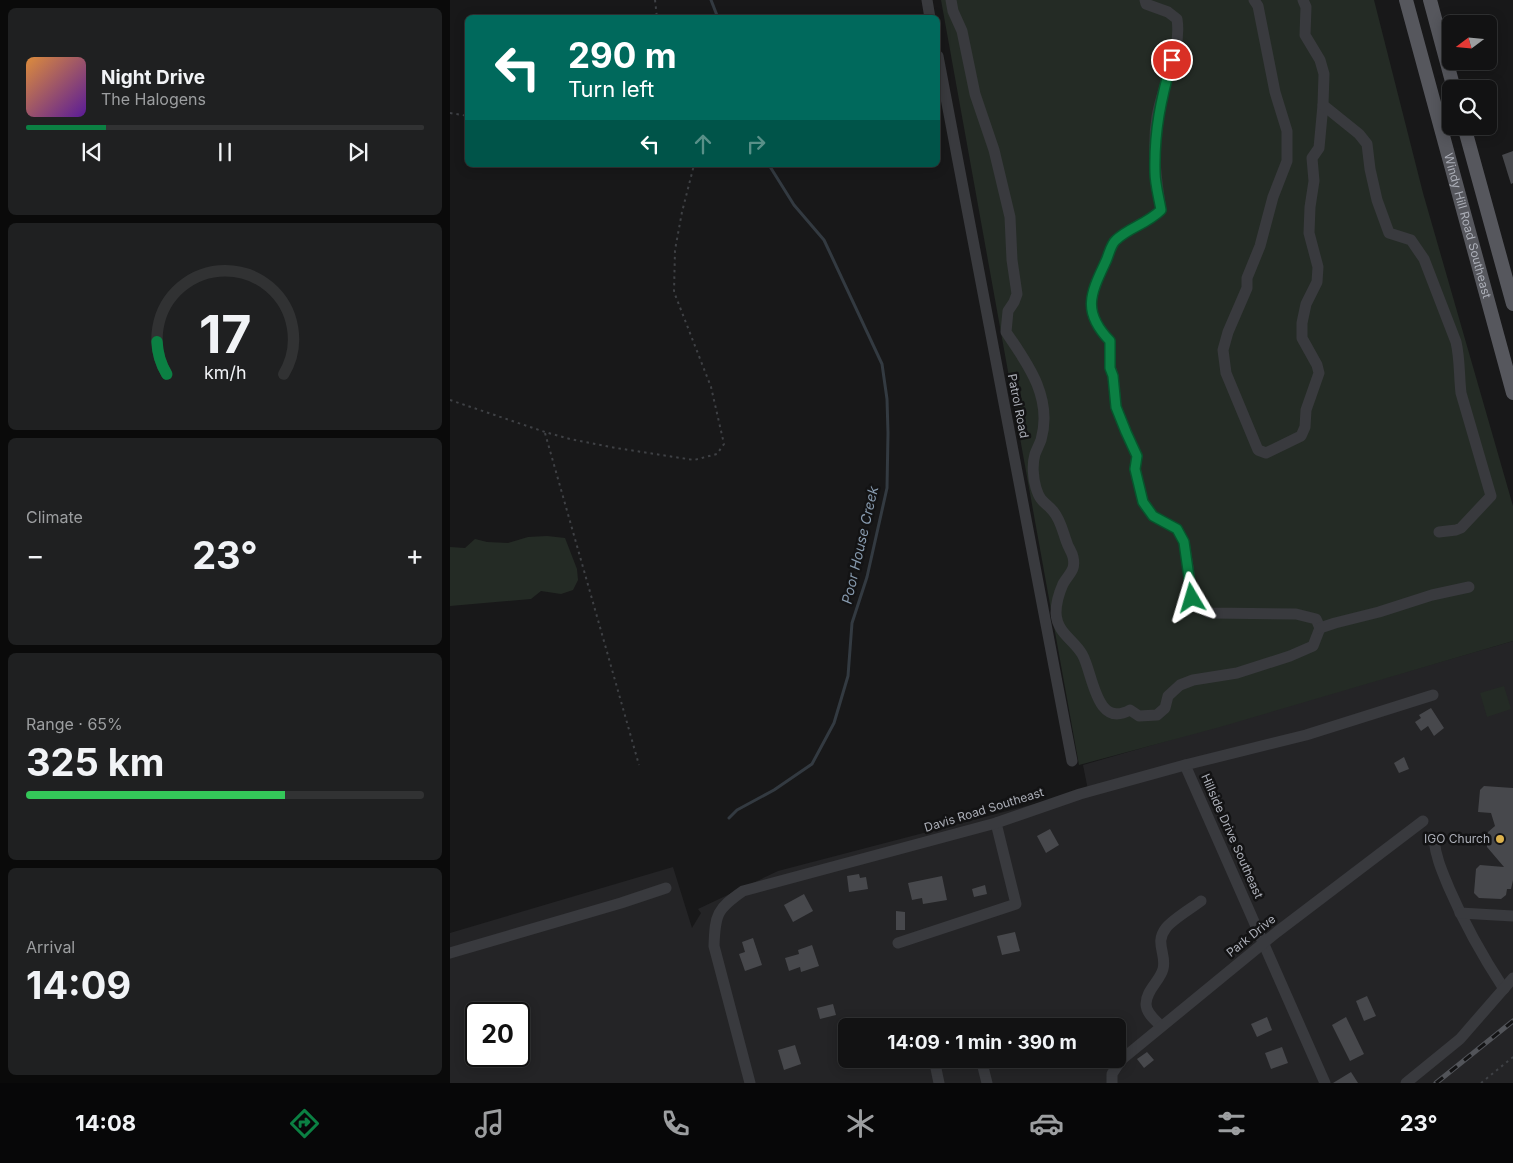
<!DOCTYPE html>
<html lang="en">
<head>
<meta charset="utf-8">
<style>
	:root { --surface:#121213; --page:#1f2021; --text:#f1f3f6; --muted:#9c9ea0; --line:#313233; --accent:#0b8043 }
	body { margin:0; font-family:Inter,sans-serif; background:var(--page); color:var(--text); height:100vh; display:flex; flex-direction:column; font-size:19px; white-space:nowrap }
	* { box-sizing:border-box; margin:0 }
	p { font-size:16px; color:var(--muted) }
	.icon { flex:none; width:28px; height:28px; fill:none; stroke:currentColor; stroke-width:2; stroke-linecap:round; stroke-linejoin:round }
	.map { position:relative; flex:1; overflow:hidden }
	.sheet { display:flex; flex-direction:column; gap:8px; padding:8px; background:#0a0a0a; width:450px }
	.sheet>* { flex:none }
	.hud { position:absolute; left:15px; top:15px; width:475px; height:152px; border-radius:8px; box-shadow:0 2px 12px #0003,0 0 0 1px var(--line); background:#00695c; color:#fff; overflow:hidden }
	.needle { width:32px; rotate:254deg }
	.buttons { position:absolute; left:992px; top:15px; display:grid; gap:10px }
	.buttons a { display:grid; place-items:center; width:55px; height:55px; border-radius:8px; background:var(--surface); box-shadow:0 2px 12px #0003,0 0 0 1px var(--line); font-size:25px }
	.speed { position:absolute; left:15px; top:1002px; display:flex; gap:10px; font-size:25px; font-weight:700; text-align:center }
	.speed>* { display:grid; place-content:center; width:65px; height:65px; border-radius:50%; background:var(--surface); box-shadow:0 2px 12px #0003,0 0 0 1px var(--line); line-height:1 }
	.speed .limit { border:2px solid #111; border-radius:8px; background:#fff; color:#111 }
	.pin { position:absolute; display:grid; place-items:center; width:42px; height:42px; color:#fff; margin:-21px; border:2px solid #fff; border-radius:50%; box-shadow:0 1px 5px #0007 }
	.me { position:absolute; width:55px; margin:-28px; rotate:353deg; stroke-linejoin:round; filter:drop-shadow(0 0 4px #0008) }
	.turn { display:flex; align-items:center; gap:18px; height:105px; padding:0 20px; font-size:22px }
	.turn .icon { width:65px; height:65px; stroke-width:2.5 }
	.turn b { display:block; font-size:35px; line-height:42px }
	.lanes { display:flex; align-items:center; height:48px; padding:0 20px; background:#0003; justify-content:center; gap:25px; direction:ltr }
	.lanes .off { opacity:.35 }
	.big { font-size:38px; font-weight:700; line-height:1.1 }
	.sheet .widget { flex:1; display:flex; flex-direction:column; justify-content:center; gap:8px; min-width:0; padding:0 18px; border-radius:8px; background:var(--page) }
	.sheet .dial { align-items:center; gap:0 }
	.dial svg { height:130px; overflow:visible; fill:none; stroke:var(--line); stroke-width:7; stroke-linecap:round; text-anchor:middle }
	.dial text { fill:var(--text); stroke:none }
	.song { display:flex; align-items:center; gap:15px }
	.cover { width:60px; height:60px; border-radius:8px; background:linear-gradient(135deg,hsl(30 70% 55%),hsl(270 70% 35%)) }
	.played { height:5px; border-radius:2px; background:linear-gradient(90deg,var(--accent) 20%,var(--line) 20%) }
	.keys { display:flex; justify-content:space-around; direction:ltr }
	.heat { display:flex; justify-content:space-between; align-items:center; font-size:28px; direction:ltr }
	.charge { height:8px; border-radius:4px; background:linear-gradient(90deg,#34c759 65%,var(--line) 0) }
	.trip { position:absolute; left:388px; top:1018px; width:288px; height:50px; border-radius:8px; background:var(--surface); box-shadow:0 2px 12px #0003,0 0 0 1px var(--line); font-weight:700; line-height:50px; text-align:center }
	.menu { display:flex; height:80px; justify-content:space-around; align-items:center; background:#070708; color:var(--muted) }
	.menu .icon { width:35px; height:35px }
	.menu .on { color:var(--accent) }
	.menu b { font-size:22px; color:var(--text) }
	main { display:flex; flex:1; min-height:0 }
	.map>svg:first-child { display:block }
</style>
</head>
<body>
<main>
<section class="sheet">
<div class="widget">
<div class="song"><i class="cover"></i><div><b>Night Drive</b><p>The Halogens</p></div></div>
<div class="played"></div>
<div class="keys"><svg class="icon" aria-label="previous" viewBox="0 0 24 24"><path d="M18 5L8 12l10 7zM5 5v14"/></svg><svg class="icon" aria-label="pause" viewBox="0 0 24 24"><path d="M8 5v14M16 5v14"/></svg><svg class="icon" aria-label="next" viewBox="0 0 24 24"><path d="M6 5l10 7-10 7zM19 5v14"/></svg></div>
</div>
<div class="widget dial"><svg viewBox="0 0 100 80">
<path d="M14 69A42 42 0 1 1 86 69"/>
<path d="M14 69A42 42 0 0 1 8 49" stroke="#0b8043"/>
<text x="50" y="56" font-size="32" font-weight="700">17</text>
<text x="50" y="72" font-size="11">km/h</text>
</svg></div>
<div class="widget"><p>Climate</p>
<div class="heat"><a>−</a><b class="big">23°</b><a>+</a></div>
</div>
<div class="widget"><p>Range · 65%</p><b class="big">325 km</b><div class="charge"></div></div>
<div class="widget"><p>Arrival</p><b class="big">14:09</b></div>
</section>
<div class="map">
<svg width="1063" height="1083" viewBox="0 0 1063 1083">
	<rect width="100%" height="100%" fill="#181819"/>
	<path fill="#242426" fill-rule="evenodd" d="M1063,641V1083H0V933L223,867L242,928L251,913L248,909L328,871L638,790L633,765ZM26,1014H69V1056H26ZM396,1026H666V1059H396Z"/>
	<g fill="#242b25">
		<polygon points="491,0 924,0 973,193 1063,506 1063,641 770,727 629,765"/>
		<polygon points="97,536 115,538 127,569 128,580 123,590 111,594 91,591 81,599 0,606 0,547 15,548 25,539 37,542 58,543 78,537"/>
		<polygon points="1054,686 1061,709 1037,717 1030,693"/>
	</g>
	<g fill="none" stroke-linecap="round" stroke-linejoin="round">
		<g stroke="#333a41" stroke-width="3">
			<polyline points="261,0 268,18"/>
			<polyline points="279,818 287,810 324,790 362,764 384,723 398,676 402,623 417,577 437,488 438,433 437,399 432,364 374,240 344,205 319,165"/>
		</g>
	</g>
	<g fill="#47484c">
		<polygon points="1063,151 1063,183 1061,184 1052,155"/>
		<polygon points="981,708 994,728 984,736 978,726 971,731 965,722 971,718 969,715"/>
		<polygon points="954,757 959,769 949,773 944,763"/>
		<polygon points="1034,786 1063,788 1063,880 1061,889 1057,889 1056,895 1051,899 1029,898 1024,893 1026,869 1030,865 1054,867 1037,847 1038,832 1045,826 1041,813 1028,812 1030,790"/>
		<polygon points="600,829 609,845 596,853 587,836"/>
		<polygon points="409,874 410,878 416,877 418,889 399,892 397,876"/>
		<polygon points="492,876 497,900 473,904 472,898 462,900 458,883"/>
		<polygon points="535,885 537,894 524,897 522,889"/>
		<polygon points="354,894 363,911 343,922 334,905"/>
		<polygon points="446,911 455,912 455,930 446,930"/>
		<polygon points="565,932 570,951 552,955 547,936"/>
		<polygon points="303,938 312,965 295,971 289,954 295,952 292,942"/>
		<polygon points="362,945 369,966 351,972 350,967 339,971 335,958 349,954 348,950"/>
		<polygon points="917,996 926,1016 914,1021 906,1001"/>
		<polygon points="383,1004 386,1015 370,1019 367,1008"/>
		<polygon points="817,1017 822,1030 807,1037 801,1024"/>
		<polygon points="896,1017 914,1054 900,1061 882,1025"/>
		<polygon points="345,1045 351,1064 334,1070 328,1050"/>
		<polygon points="832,1047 838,1063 821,1069 815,1053"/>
		<polygon points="697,1052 704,1060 694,1068 687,1059"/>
		<polygon points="901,1072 908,1083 883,1083"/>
	</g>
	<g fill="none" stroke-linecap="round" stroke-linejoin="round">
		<g stroke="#3f4145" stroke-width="2" stroke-dasharray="2.5 4" stroke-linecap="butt">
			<polyline points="205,0 207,18"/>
			<polyline points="0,113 18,116"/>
			<polyline points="0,400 95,432 120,439 166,448 244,460 267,454 274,444 261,387 224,292 225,250 232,212 244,165"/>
			<polyline points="95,433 189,765"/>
			<polyline points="1031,1083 1063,1057"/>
		</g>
		<g stroke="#393a3e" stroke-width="11">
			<polyline points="477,0 480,18"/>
			<path d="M501,0L503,11L512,31L525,94L544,150L560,217L562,260L567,294L564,302L558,311L556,332C578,364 603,398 591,440C589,445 587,449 585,454C582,464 583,478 586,488C591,504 595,501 603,511C611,520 613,533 617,543C618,547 622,552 623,557C626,571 619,573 613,584C609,593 606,603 606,613C607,633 623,639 632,654C643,672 645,729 680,710L689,716L707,715L715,708L718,696L730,685L743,680L787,673L840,656L863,646L870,628L866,619L846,614L760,613L748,606L743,598L734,542L727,529L703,516L693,502L685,469L687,456L676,432L666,407L663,376L660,367V341C631,311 641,293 656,261C659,254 661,244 666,240C679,228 697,223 711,210C706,180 702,148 707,117C712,85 732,51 727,19L718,12L696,4L695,0"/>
			<polyline points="804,0 808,6 825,92 837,131 837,161 823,197 810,246 797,278 797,288 778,332 773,350 776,373 808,450 816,453 851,436 855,427 856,410 869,373 867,365 852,338 852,323 856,304 867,282 868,267 859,233 860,207 864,181 862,158 869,148 873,105"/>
			<path d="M853,0L856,7L855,35L870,60L874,74L873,105L909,134L917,144L920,169L927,200L939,233L961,240L974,259L1006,342C1010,359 1009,376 1011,393L1041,496L1011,528L1006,530L989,532"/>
			<polyline points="488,56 622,761"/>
			<polyline points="870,628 885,623 929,612 982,595 1019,587"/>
			<polyline points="735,765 875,1083"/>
			<path d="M984,840C986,858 992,871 999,888C1014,923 1033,957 1054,989"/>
			<polyline points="1010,913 1063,916"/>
			<polyline points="448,943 566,904 546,823"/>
			<polyline points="0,953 171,903 216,888"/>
			<path d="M711,1026C705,1020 696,1013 696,1004C696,990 710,981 713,969C717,954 704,943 716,928C723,919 742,908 751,901"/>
			<polyline points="484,1059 489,1083"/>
			<polyline points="531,1059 537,1083"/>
			<path d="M300,1083L264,946C265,914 267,909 293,891L546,823L630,794L735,765L856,735L983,695"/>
			<polyline points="662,1083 662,1074 671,1060 827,932 973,821"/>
			<polyline points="956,1083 1010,1039 1063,978"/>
		</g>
		<g stroke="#56575d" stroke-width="14">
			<path id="s1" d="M956,0L1063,393"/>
			<polyline points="980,0 1004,89"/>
			<polyline points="1014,126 1063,304"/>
		</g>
		<defs>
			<polyline id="rail" points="986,1083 1063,1021"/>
		</defs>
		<use href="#rail" stroke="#525459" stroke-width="5"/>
		<use href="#rail" stroke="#131314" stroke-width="3" stroke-dasharray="9" stroke-linecap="butt"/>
	</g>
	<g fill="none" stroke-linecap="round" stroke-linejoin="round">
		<defs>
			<path id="route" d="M722,60C711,99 704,131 705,172C705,184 709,198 711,210C697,224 678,228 666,240C661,244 659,254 656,261C641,293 631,311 660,341V368L663,376L666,407L676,432L687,456L685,469L693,502L703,516L727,529L734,542L742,598"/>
		</defs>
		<use href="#route" stroke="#07532c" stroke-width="12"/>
		<use href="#route" stroke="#0b8043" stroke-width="9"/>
	</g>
	<circle fill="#ddb24c" stroke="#131314" stroke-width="2" cx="1050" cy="839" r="5"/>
	<g text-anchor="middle" stroke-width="5" stroke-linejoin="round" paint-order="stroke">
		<g font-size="12" fill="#acafb8" stroke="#131314">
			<text dy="4" stroke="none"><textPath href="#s1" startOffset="234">Windy Hill Road Southeast</textPath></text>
			<text transform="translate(568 406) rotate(79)" y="4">Patrol Road</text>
			<text transform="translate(534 810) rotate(-17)" y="4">Davis Road Southeast</text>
			<text transform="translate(782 836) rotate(66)" y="4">Hillside Drive Southeast</text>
			<text transform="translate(801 936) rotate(-39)" y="4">Park Drive</text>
		</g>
		<g font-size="12" fill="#acafb8" stroke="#131314" text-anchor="end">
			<text x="1040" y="843">IGO Church</text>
		</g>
		<g font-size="14" font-style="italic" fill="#879aae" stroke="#131314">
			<text transform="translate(410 545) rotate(-77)" y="5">Poor House Creek</text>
		</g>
	</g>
</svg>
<div class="buttons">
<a><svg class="needle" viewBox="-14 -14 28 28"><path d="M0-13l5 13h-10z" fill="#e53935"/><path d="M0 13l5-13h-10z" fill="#9c9ea0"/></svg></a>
<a><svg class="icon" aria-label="search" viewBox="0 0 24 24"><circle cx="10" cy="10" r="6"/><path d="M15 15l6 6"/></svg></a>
</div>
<div class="speed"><div class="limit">20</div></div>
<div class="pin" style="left:722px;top:60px;background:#d93025"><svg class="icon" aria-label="arrive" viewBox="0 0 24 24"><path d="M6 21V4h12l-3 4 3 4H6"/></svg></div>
<svg class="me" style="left:742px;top:598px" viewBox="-20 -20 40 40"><path d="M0-17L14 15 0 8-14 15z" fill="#0b8043" stroke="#fff" stroke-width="4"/></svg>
<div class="trip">14:09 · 1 min · 390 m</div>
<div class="hud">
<div class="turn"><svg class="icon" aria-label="left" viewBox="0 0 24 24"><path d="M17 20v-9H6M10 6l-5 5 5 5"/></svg><div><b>290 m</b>Turn left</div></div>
<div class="lanes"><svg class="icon" aria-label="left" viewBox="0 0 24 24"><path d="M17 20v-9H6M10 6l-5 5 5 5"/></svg><svg class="icon off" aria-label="ahead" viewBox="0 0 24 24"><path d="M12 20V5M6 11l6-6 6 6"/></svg><svg class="icon off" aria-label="right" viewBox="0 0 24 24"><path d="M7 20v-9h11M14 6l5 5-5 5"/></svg></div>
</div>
</div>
</main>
<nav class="menu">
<b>14:08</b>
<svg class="icon on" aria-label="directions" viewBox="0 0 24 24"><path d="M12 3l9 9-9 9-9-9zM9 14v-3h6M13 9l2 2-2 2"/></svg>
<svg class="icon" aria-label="music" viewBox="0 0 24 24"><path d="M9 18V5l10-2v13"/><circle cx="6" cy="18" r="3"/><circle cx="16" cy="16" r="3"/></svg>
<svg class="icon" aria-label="phone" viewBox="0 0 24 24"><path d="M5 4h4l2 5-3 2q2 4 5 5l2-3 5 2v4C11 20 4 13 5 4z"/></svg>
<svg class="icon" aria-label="climate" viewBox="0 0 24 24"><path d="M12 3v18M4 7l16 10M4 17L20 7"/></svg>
<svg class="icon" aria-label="car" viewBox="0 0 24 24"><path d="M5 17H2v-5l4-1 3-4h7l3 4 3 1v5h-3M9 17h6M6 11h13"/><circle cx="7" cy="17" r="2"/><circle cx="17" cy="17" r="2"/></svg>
<svg class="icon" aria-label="filters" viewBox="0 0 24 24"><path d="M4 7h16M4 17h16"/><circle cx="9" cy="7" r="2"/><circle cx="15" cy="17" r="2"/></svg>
<b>23°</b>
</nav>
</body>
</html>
